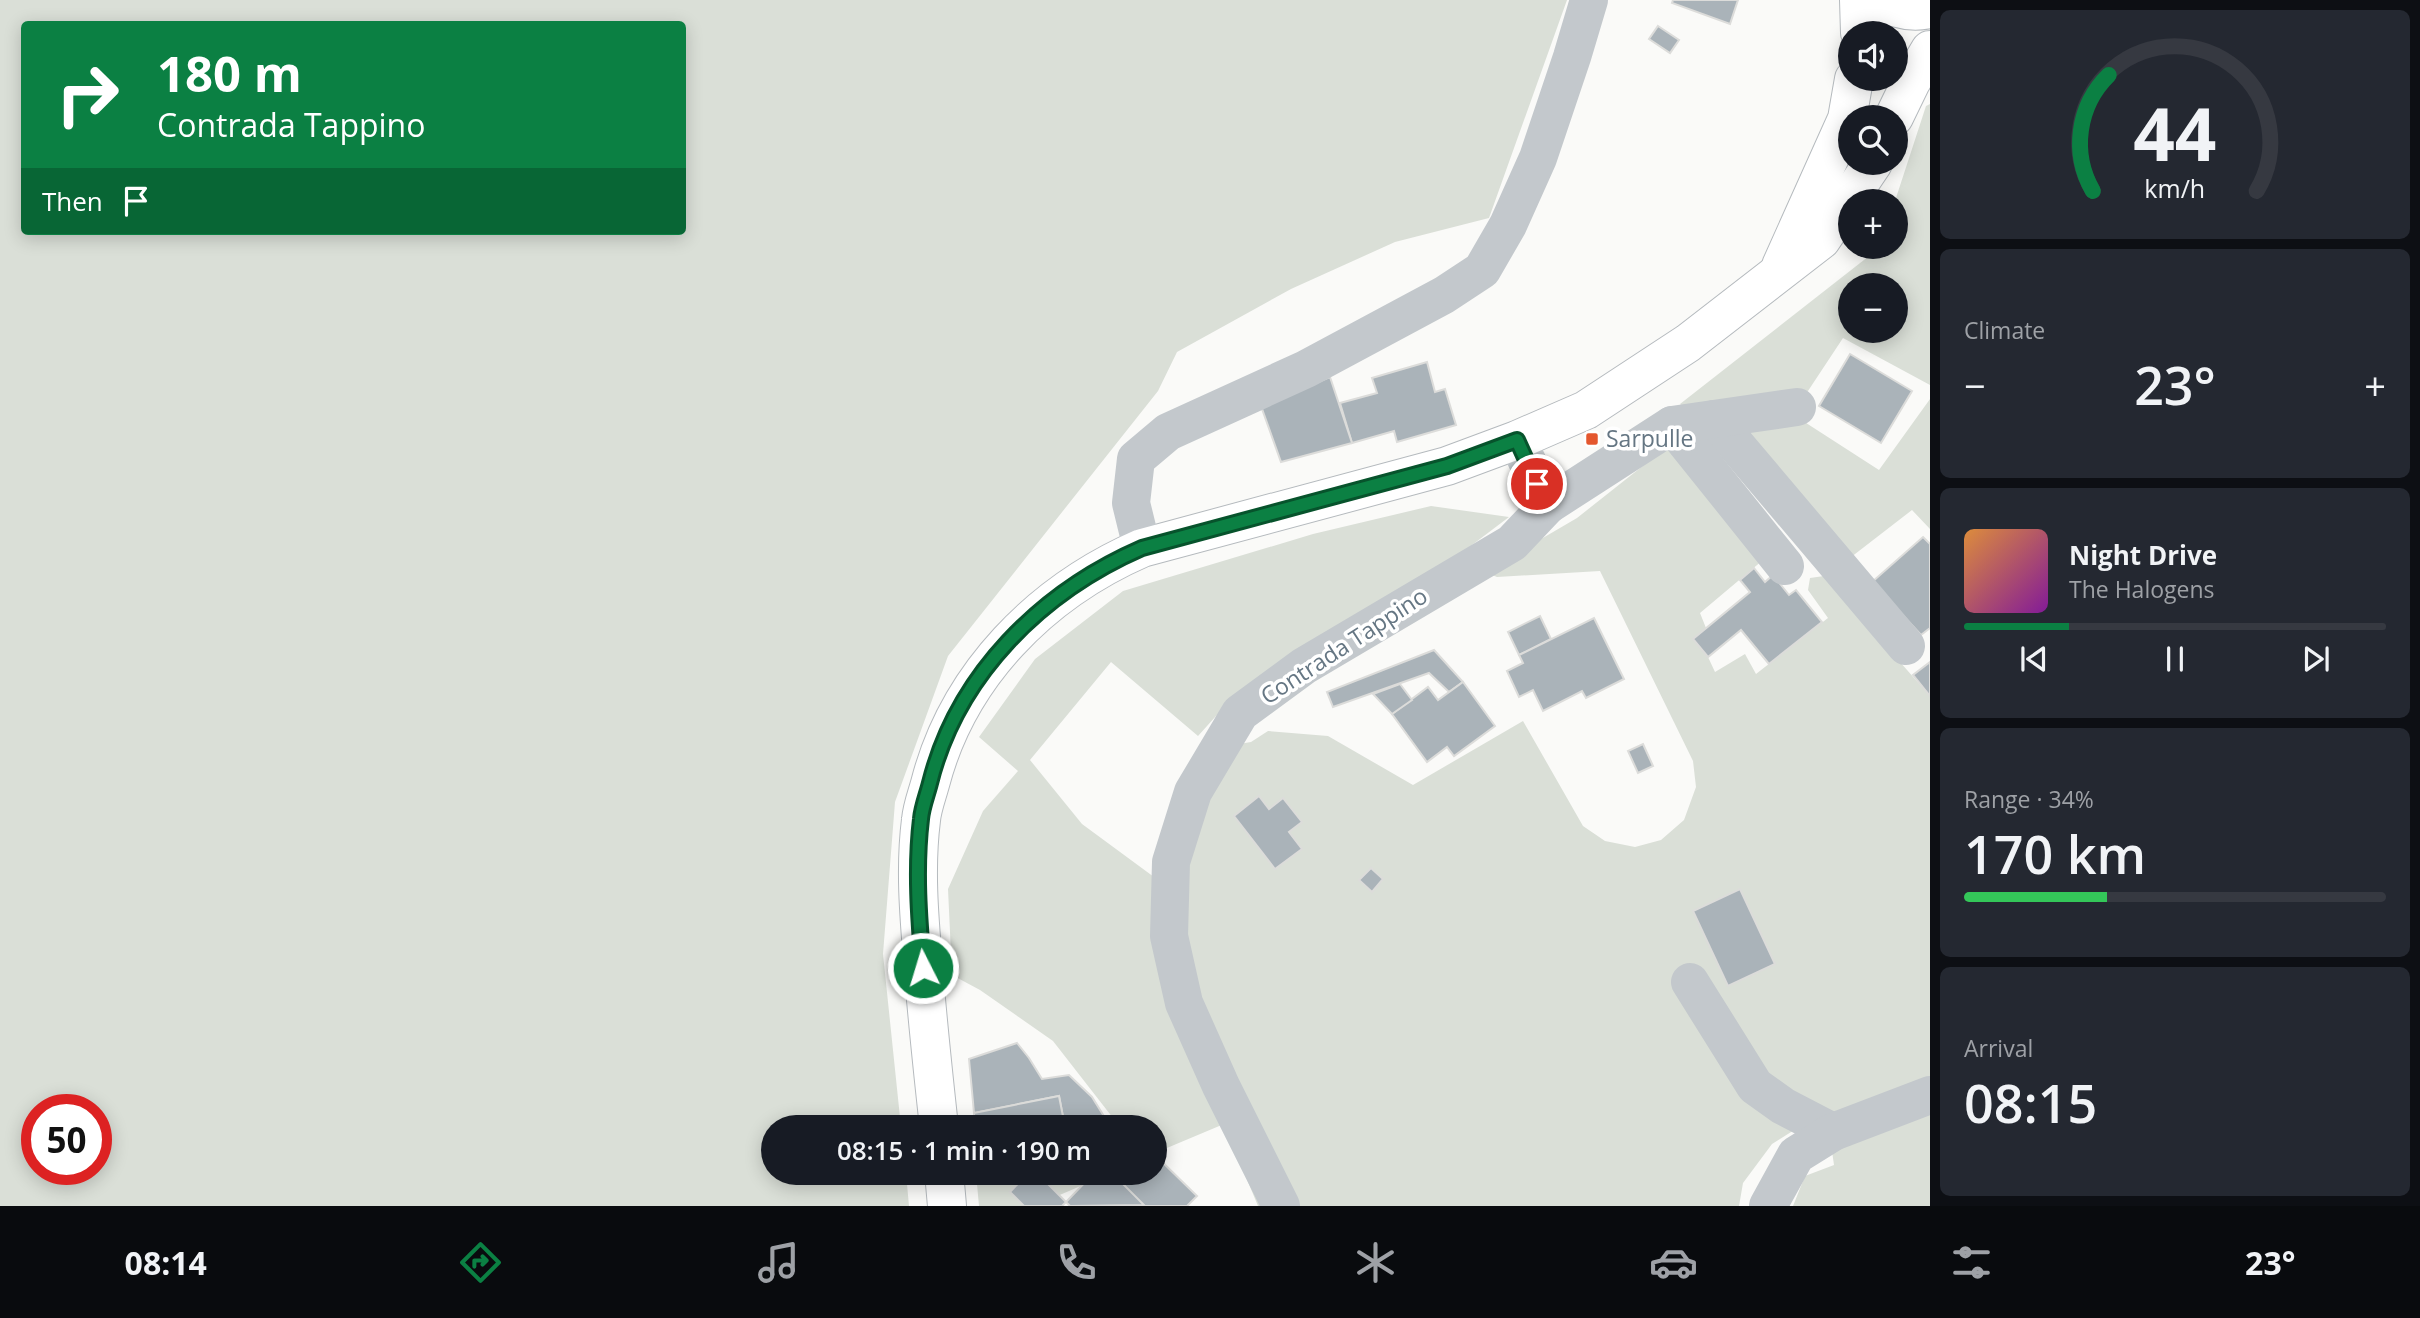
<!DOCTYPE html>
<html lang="en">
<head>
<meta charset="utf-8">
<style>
	:root { --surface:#171b24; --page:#242831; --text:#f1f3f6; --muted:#9ea1a6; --line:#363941; --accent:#0b8043 }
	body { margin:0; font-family:"Open Sans",sans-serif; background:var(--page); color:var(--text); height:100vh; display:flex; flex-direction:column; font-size:26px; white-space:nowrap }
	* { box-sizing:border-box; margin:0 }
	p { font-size:23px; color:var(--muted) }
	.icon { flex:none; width:38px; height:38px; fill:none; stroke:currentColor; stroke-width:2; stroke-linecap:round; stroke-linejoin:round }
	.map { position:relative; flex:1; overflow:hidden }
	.side { display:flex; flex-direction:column; gap:10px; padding:10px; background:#0d0f14; width:490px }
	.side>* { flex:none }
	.hud { position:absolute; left:21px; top:21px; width:665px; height:214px; border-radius:7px; box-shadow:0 4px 18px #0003; background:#0b8043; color:#fff; overflow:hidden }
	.controls { position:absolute; left:1838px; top:21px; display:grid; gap:14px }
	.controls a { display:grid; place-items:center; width:70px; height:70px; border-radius:50%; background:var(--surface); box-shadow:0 4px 18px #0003; font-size:35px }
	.speed { position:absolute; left:21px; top:1094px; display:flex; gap:14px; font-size:35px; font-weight:700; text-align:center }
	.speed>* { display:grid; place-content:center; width:91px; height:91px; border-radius:50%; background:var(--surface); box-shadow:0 4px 18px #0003; line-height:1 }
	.speed .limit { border:10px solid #d22; background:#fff; color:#111 }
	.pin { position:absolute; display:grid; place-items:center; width:60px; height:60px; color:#fff; margin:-30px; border:4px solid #fff; border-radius:50%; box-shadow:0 2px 7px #0007 }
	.me { position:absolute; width:77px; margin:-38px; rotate:355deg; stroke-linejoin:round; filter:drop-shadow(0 0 5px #0008) }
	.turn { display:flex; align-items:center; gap:24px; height:147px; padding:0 21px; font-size:32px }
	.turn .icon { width:91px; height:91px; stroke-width:2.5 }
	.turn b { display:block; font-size:49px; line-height:60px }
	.then { display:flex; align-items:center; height:66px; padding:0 21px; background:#0003; gap:14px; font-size:26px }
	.big { font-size:52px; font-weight:600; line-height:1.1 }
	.side .tile { flex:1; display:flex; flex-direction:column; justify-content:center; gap:10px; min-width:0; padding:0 24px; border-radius:10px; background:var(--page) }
	.side .dial { align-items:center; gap:0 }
	.dial svg { height:182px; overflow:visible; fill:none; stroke:var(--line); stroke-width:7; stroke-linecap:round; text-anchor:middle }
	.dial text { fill:var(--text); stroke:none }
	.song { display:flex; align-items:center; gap:21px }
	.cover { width:84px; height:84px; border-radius:10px; background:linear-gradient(135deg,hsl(30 70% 55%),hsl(290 70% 35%)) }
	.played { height:7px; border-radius:4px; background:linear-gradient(90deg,var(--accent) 25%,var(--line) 25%) }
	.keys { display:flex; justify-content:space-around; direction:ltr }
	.heat { display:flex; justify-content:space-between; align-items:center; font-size:38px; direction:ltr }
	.charge { height:10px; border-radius:5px; background:linear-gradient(90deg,#34c759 34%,var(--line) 0) }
	.trip { position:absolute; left:761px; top:1115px; width:406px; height:70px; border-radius:35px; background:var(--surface); box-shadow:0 4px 18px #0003; font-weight:600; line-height:70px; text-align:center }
	.tabs { display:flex; height:112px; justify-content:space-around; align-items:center; background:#090b0e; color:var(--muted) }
	.tabs .icon { width:49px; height:49px }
	.tabs .current { color:var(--accent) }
	.tabs b { font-size:32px; color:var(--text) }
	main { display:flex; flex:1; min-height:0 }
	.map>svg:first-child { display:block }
</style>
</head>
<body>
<main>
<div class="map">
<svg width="1930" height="1206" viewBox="0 0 1930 1206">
	<rect width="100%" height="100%" fill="#fafaf8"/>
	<g fill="#dadfd7" fill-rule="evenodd">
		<path d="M0,0H1567L1489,218L1395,242L1291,289L1177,352L1158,391L948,656L895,802L883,954L901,1127H774V1172L906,1173L909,1206H0ZM24,24H682V231H24ZM37,1110H96V1169H37Z"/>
		<path d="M1930,104V385L1843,338L1806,394L1690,415L1680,404L1869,256L1873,247H1895V201L1926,106ZM1850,285H1895V331H1850Z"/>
		<polygon points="1930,399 1930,529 1912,510 1846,561 1732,426 1803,421 1879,470"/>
		<polygon points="1668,446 1763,560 1700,613 1706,628 1693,639 1708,657 1715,672 1745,654 1756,674 1828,618 1808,590 1810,578 1824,576 1930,696 1930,1206 1793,1206 1805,1176 1834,1165 1826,1110 1772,1144 1743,1183 1739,1206 1258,1206 1224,1124 1155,1153 1155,1127 1120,1127 1053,1041 980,990 952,975 948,889 983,811 1018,771 979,737 1035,659 1123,591 1313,534 1431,506 1509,517 1439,570 1308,645 1216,716 1198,736 1111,662 1030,760 1082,824 1154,877 1233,745 1251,742 1268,731 1328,736 1413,785 1523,721 1583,826 1605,841 1635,847 1661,840 1684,820 1696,787 1693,761 1600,571 1497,577 1485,572 1577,518"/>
		<polygon points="976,1173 1111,1173 1034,1206 979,1206"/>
	</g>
	<g fill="#aab3b9" stroke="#dcdcda" stroke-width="2">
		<polygon points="1673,0 1738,0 1730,24 1672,3"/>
		<polygon points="1658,26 1679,40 1670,53 1649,39"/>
		<polygon points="1850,354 1912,391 1881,443 1819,406"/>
		<polygon points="1427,362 1435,392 1445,389 1456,425 1397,442 1394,431 1352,443 1340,403 1377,393 1372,378"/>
		<polygon points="1330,377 1352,443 1281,462 1261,406"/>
		<polygon points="1923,537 1930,544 1930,628 1921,635 1872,582"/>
		<polygon points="1754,568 1765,582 1773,575 1789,595 1796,590 1822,622 1769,664 1741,630 1708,657 1693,639 1750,592 1740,580"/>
		<polygon points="1540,616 1551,639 1519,655 1508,632"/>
		<polygon points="1594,618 1624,679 1586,698 1582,691 1543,711 1533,690 1519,697 1507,671 1523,663 1519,655"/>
		<polygon points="1434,650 1463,682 1449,692 1429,673 1333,707 1327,692"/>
		<polygon points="1930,662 1930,696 1913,675"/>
		<polygon points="1463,682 1495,726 1454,756 1447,747 1427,762 1392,714 1428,687 1438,700"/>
		<polygon points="1400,684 1412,700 1392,714 1373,694"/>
		<polygon points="1643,744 1653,766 1638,773 1628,751"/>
		<polygon points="1259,796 1269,809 1283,798 1302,822 1289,832 1302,849 1275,869 1234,816"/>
		<polygon points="1371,868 1383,879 1372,892 1359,880"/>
		<polygon points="1740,889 1775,964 1728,986 1693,911"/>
		<polygon points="1017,1043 1029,1058 1042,1079 1069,1075 1092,1097 1110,1126 1065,1127 1059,1096 974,1113 969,1059"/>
		<polygon points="1059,1096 1065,1127 975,1127 974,1113"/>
		<polygon points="1155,1155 1197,1196 1187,1206 1144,1206 1122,1184 1133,1172 1155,1172"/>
		<polygon points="1029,1172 1036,1172 1066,1202 1062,1206 1024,1206 1010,1192"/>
		<polygon points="1095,1172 1111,1172 1144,1205 1070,1206 1066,1202"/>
	</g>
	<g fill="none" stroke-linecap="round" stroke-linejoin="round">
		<defs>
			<g id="major">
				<polyline points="1859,0 1860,33"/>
				<path d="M1878,0C1894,9 1912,13 1930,9"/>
				<polyline points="1894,117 1911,82 1930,50"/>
				<polyline points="1781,266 1847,119 1854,79"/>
				<path d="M939,1127C933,1072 927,1018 923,963C919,915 915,867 921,820C922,808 927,795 930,784C958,675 1041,592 1142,548L1447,466L1517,440L1586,410L1688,343L1821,240L1873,163"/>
				<polyline points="944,1172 947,1206"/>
			</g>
		</defs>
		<use href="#major" stroke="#b5babe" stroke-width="40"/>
		<g stroke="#c3c8cc" stroke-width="38">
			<polyline points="1714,419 1906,646"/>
			<polyline points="1672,425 1785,566"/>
			<polyline points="1548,505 1672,425 1797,407"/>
			<polyline points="1142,548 1131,503 1136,459 1168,432 1306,369 1444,295 1482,270 1508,225 1538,158 1572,57 1589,0"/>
			<polyline points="1690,982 1755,1086 1783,1106 1833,1132"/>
			<polyline points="1281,1206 1221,1086 1184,1003 1169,936 1171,862 1193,792 1240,713 1304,666 1512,543 1548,505 1517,440"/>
			<polyline points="1768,1206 1796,1155 1833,1132 1930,1095"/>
		</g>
		<use href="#major" stroke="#fff" stroke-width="38"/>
	</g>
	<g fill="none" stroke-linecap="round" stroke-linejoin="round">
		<defs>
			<path id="route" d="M923,968C919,919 915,869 921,819C922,807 927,795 930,783C957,675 1041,592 1142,548L1447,466L1517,440L1537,484"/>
		</defs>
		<use href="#route" stroke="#07532c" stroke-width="18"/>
		<use href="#route" stroke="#0b8043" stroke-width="12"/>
	</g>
	<rect fill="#e4572e" stroke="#fff" stroke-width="2.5" x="1585" y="432" width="14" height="14" rx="3.5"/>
	<g text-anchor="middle" stroke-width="7" stroke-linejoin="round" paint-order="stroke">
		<g font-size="23" fill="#657683" stroke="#fff" text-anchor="start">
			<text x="1606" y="447">Sarpulle</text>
		</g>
		<g font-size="23" fill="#657683" stroke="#fff">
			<text transform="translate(1344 646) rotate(-33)" y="8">Contrada Tappino</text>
		</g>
	</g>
</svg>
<div class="controls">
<a><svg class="icon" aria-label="sound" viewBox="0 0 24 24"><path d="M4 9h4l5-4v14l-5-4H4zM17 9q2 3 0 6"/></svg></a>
<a><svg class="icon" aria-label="search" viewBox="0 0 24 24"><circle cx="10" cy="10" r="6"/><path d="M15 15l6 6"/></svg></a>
<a>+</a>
<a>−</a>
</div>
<div class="speed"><div class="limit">50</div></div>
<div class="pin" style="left:1537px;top:484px;background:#d93025"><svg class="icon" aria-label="arrive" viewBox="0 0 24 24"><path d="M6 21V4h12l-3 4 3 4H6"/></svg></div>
<svg class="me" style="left:923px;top:968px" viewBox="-20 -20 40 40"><circle r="17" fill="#0b8043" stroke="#fff" stroke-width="3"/><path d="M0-11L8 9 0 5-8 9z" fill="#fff"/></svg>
<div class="trip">08:15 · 1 min · 190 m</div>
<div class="hud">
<div class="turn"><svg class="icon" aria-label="right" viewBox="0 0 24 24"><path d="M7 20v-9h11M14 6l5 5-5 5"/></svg><div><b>180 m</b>Contrada Tappino</div></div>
<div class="then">Then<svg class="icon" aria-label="arrive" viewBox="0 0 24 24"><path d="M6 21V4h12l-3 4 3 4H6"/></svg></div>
</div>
</div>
<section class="side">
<div class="tile dial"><svg viewBox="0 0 100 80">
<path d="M14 69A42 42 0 1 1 86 69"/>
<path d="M14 69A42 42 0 0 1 21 18" stroke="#0b8043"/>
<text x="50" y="56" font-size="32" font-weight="700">44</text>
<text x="50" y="72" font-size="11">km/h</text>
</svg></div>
<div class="tile"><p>Climate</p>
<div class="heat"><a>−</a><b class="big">23°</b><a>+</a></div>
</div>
<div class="tile">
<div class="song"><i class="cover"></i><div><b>Night Drive</b><p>The Halogens</p></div></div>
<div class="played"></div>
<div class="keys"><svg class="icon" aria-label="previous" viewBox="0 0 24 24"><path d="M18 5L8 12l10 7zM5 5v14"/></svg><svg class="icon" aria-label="pause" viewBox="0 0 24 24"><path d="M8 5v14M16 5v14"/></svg><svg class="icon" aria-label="next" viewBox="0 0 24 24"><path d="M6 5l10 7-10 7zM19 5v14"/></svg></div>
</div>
<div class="tile"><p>Range · 34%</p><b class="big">170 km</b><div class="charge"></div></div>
<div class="tile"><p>Arrival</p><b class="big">08:15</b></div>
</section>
</main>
<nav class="tabs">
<b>08:14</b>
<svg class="icon current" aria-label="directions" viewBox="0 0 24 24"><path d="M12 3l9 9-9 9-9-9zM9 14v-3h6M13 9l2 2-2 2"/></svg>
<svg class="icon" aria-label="music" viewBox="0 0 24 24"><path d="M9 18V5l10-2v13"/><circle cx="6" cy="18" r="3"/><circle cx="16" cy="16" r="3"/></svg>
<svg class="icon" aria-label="phone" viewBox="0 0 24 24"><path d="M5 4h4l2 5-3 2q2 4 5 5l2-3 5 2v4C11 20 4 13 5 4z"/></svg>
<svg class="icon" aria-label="climate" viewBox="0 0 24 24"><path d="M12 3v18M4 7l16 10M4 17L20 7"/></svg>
<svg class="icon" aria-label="car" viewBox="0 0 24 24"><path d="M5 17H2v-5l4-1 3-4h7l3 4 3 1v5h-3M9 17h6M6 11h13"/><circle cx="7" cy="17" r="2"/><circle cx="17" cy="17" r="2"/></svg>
<svg class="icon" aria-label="filters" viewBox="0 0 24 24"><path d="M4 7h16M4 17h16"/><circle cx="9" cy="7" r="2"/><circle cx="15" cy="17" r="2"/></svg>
<b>23°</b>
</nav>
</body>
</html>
